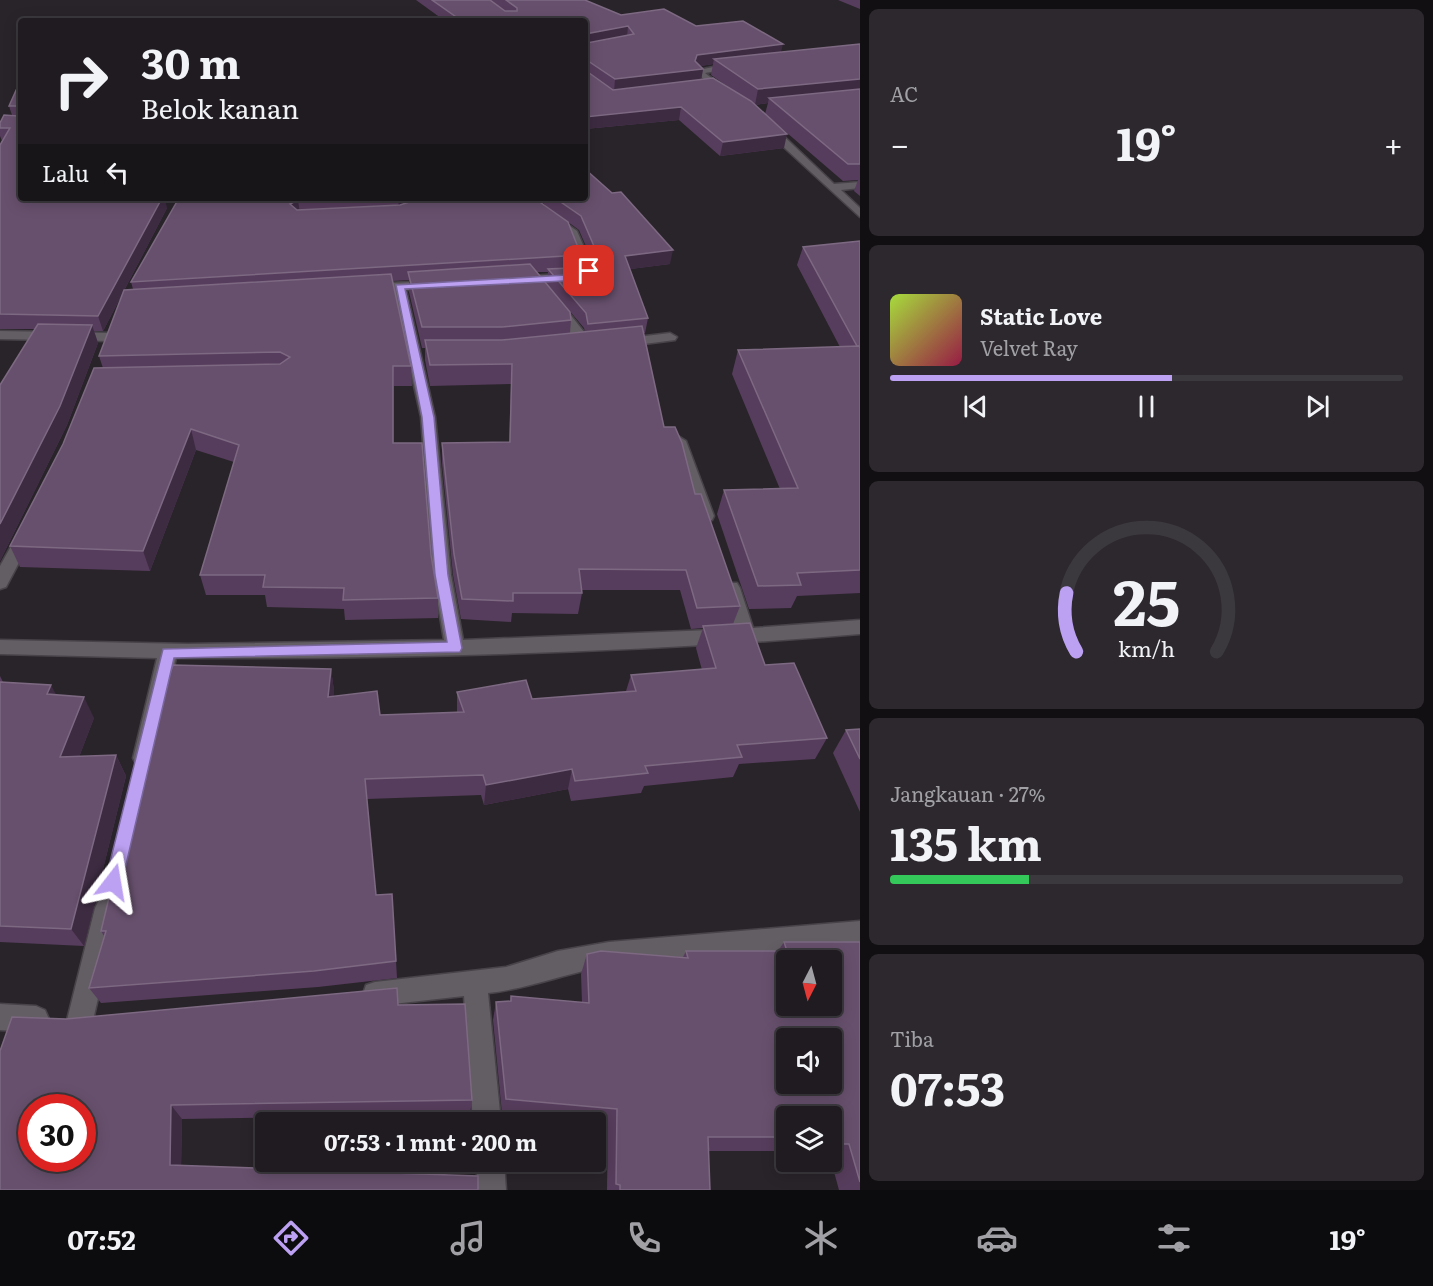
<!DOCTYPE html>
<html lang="id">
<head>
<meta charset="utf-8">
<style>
	:root { --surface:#1f1b20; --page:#2c282d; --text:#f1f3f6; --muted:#a1a1a5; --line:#3c393e; --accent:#bca0f2 }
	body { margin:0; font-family:Literata,serif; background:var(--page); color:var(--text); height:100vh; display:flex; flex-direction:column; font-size:22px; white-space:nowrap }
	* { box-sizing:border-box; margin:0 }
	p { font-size:20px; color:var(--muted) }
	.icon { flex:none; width:33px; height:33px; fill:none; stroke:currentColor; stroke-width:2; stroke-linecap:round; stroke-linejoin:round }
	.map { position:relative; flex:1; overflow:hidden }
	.sheet { display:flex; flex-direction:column; gap:9px; padding:9px; background:#110f12; width:573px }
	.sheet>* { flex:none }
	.hud { position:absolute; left:18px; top:18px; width:570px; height:183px; border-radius:6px; box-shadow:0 3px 15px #0003,0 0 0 2px var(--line); background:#1f1b20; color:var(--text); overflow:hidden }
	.needle { width:39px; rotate:186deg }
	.buttons { position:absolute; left:776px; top:950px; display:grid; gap:12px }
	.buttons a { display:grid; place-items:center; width:66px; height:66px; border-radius:6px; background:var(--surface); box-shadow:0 3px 15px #0003,0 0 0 2px var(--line); font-size:30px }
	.speed { position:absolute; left:18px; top:1094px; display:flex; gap:12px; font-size:30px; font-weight:700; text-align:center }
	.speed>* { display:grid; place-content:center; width:78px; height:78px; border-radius:50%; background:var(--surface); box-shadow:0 3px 15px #0003,0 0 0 2px var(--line); line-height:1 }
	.speed .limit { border:9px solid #d22; background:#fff; color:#111 }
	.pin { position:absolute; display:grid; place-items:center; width:51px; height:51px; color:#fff; margin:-26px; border-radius:12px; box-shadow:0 3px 9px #0006 }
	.me { position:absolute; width:66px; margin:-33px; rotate:14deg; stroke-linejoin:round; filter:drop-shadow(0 0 4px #0008) }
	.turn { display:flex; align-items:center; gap:21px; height:126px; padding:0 24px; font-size:27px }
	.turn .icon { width:78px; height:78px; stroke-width:2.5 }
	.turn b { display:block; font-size:42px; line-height:51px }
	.then { display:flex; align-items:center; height:57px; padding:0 24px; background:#0003; gap:12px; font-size:22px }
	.big { font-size:45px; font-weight:700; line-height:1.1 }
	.sheet .card { flex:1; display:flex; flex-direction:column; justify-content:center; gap:9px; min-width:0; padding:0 21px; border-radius:9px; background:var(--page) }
	.sheet .dial { align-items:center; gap:0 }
	.dial svg { height:156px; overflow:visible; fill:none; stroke:var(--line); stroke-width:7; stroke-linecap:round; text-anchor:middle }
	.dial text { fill:var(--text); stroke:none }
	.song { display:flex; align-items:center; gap:18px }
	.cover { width:72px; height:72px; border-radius:9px; background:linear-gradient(135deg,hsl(80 70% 55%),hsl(340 70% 35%)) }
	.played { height:6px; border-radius:3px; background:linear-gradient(90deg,var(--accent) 55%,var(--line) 55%) }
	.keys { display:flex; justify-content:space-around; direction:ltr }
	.heat { display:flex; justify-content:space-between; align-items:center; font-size:33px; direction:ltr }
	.charge { height:9px; border-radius:4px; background:linear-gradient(90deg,#34c759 27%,var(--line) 0) }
	.trip { position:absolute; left:255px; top:1112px; width:351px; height:60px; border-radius:6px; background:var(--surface); box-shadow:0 3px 15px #0003,0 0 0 2px var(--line); font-weight:700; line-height:60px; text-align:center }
	.menu { display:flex; height:96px; justify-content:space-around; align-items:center; background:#0c0b0d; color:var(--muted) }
	.menu .icon { width:42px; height:42px }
	.menu .active { color:var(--accent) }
	.menu b { font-size:27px; color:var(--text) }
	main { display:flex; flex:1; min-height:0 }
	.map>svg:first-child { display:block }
</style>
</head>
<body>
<main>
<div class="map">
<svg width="860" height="1190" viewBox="0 0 860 1190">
	<rect width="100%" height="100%" fill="#29242a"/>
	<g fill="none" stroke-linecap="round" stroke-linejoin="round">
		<defs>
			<g id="minor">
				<polygon points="737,62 741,65 740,67 705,73 728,91 730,93 725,96 694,71"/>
				<polygon points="764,125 772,125 834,184 860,182 860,188 841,190 860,208 860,217 764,129"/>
				<polygon points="524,198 536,198 544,208 577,231 596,275 594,278 516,284 514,281 520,277 583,272 568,235 536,212"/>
				<path d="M432,281L438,285L436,288L406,290L435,417L451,575L463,640L735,629L722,588L725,583H737L740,588L753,628L860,620V634C633,653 404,659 176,658L153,758L150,764L143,767L136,764L133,758L157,658L0,654V640L188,644L444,640L433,575L421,417L393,291L370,292L364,288L370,284Z"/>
				<polygon points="557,303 562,304 584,332 583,350 573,350 570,332 550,307"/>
				<polygon points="0,331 110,333 117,337 110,341 0,339"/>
				<polygon points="670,333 677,337 675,340 621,347 614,343 621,339"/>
				<polygon points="678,436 686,441 714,516 712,520 700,520 698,516 670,441"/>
				<polygon points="25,530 33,536 6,587 0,589 0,566 19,532"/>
				<polygon points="107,897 115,900 119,908 93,1020 89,1029 80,1033 71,1029 67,1020 95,908 99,900"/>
				<path d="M860,921V945C777,952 692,955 609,966C568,972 529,989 488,993L501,1122H473L464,996L375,1006L366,1003L363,994L366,985L375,982L506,967L558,951L609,942Z"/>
				<polygon points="0,1004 36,1006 45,1010 49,1019 45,1028 36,1032 0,1030"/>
				<polygon points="476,1161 504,1161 506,1190 478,1190"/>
			</g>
		</defs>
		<use href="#minor" stroke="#474349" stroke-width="3"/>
		<use href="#minor" fill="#635d64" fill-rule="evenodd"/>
	</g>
	<g fill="#573d5d" fill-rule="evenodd">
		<path d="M416,0H585L621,15L696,26L781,52L860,44V196L854,191L858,180L843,181L765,114L768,103L755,105L784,148L720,156L679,120L585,129V21H445ZM713,64L711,75L737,93L701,79L703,69L700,66Z"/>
		<polygon points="838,0 860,0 860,9"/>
		<polygon points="18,86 21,198 167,208 103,331 94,331 98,343 67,425 0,561 0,385 35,329 0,329 0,145 2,141 0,136 0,123 12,115 9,106"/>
		<path d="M179,198H534L581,255L579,267H592L594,265L579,230L546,206L538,198H585L670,264L630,269L648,318L645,333H644L664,427L695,494L740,606L733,624L765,665L827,738L815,759L739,764L733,777L644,786L641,793L571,801L568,789L484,805L481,795L367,799L376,895L392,894L397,978L318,987L101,1003L89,988L104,936L101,931L331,669L334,691L333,696L380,715L457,713V692L532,699L626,691L631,675L702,670L696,648L703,628L691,629L680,590H582V593L578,614L512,613L511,622L461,619L453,575L442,463V443L509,442L511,384L430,386L425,360V348H422L409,292V280L392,281L411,366L412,386H394V443L431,555L438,598V618L345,620L344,609L267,607L265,595H206L200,575L234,462L196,450L150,571L20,567L10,546L103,368L99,356L133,289L131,282ZM537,272H548L547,284L584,328L585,332L570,333L571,320Z"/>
		<polygon points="860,241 860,593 797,596 791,608 749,609 717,514 724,490 780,489 732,374 738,350 840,347 797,265 803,247"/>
		<polygon points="0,676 3,682 56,695 94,718 79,757 116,755 126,776 84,946 0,942"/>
		<polygon points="860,729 860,812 833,753 846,730"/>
		<polygon points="784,942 860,942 860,1190 839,1190 831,1161 831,1116 786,1116 786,1151 708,1151 710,1190 607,1190 608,1124 596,1123 596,1122 583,1122 502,1114 493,1020 496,1002 510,1001 511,996 582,1003 581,974 587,954 683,957 686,951 778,951"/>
		<polygon points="399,1005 472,1100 470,1114 182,1119 181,1166 0,1190 66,1019"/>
	</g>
	<g fill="#3d2b42">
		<polygon points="628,26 627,38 585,45 585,34"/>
		<polygon points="783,44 780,56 714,59 713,64 695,67 703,69 701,81 614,92 615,79 695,61 697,55"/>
		<polygon points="585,61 588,61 586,73 585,73"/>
		<polygon points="860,79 860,94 769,98 768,103 755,105 758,89"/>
		<polygon points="681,107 679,120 585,129 585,117"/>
		<polygon points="787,134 784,148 720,156 723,142"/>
		<polygon points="162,198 165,198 167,208 103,331 98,316"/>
		<polygon points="398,198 431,198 399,209"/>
		<polygon points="298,200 300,214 290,204"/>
		<polygon points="673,250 670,264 623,270 625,256"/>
		<polygon points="92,325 98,343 67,425 0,561 0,524"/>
		<polygon points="393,366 394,386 394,464 393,443"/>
		<polygon points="191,429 196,450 150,571 143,551"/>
		<polygon points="331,669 334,691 331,717 328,697"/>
		<polygon points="51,685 62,706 47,694"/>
		<polygon points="84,697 94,718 71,778 60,757"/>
		<polygon points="116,755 126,776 84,946 71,929"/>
		<polygon points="572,769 568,789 484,805 486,785"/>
		<polygon points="171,1105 182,1119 181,1177 170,1165"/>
	</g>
	<g fill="#67506d" stroke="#7d6982" stroke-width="1.5" fill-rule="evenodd">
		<polygon points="432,0 490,0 505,11 517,11 517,8 506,0 585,0 621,15 664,9 696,26 743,21 783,44 697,55 695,61 703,69 615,79 588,61 585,61 585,42 587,43 634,34 628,26 585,34 585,21 462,21"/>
		<polygon points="860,44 860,79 758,89 714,59"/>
		<polygon points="585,70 613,90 713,78 751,101 787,134 723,142 681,107 585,117"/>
		<polygon points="18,86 21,86 21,198 162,198 98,316 0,314 0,145 10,128 0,128 0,123 4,115 18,116 19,106 9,106"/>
		<polygon points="860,89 860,164 848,164 769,98"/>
		<polygon points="585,169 612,193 621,192 673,250 625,256 648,318 588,324 586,313 548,269 592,267 600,260 581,216 555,198 585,198"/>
		<polygon points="179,198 333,198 298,200 290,204 297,210 400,205 422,198 534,198 568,222 581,255 131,282"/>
		<polygon points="860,241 860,348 859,346 857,346 803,247"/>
		<polygon points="530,264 570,312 571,320 502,327 422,327 408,272"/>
		<polygon points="391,274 411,366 393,366 393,443 422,443 431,555 438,598 343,600 344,588 263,587 265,575 200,575 239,445 191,429 143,551 10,546 63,444 94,368 280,364 290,357 280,352 99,356 124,290"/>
		<polygon points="38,324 92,325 60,406 0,524 0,385"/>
		<polygon points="642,326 664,427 675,427 682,443 695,494 701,494 740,606 697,608 686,570 579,569 582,593 513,593 513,601 462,599 454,554 442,443 510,442 512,364 430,365 425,340 502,340"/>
		<polygon points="859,346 860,348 860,570 797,573 801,585 758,586 724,490 798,488 738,350"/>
		<polygon points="750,623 765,665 794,663 827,738 737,745 742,757 645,766 648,773 575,781 572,769 486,785 483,775 365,779 376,895 392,894 396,961 314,971 89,988 106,931 101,931 146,743 173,665 331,669 328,697 377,691 380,715 464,712 457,692 526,680 532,699 636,691 631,675 716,668 703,626"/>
		<polygon points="0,682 51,685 47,694 84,697 60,757 116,755 71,929 0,926"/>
		<polygon points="860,729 860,759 846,730"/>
		<path d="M784,942H860V1182L849,1144H837L835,1137H831V1116H786V1137H708L710,1190H620V1185L616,1184L617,1109L506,1099L496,1002L511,1001V996L589,1003L587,954L601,951L688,958L686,951H787ZM786,960H831V1005H786ZM786,1038H831V1083H786Z"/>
		<path d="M397,988L398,1005L465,1004L472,1100L171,1105L170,1165L478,1176V1190H0V1051L12,1017L66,1019ZM32,1107H82V1158H32Z"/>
	</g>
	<polygon fill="#bca0f2" stroke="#7a689d" stroke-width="1.5" points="589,268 594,275 584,280 405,289 434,417 448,575 462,648 460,652 174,658 122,882 119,888 113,890 107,888 105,882 163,649 447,642 435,575 422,417 396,285 583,274"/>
</svg>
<div class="buttons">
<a><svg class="needle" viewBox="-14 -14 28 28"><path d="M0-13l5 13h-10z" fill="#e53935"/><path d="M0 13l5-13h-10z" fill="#a1a1a5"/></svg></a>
<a><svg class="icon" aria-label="sound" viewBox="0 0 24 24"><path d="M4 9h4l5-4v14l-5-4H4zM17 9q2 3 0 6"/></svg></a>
<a><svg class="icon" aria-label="layers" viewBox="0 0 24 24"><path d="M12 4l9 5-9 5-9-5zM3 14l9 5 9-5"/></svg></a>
</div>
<div class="speed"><div class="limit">30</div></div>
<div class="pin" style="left:589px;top:271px;background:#d93025"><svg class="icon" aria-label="arrive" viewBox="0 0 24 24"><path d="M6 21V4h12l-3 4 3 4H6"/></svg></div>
<svg class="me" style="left:113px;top:882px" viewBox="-20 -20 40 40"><path d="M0-17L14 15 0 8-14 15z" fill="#bca0f2" stroke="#fff" stroke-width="4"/></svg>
<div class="trip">07:53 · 1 mnt · 200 m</div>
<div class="hud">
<div class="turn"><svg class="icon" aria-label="right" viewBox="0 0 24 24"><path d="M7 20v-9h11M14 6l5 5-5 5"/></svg><div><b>30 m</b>Belok kanan</div></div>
<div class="then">Lalu<svg class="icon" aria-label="left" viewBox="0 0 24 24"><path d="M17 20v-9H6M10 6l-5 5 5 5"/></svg></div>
</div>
</div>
<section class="sheet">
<div class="card"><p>AC</p>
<div class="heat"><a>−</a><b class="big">19°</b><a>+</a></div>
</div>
<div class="card">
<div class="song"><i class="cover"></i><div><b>Static Love</b><p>Velvet Ray</p></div></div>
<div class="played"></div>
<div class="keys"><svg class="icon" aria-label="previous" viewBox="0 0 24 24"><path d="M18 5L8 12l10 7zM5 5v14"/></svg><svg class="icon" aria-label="pause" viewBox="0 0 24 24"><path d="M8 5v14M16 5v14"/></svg><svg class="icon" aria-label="next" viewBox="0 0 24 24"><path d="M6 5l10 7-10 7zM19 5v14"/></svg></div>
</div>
<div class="card dial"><svg viewBox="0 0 100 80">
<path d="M14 69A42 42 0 1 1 86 69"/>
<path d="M14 69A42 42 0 0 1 9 39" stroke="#bca0f2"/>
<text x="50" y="56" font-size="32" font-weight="700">25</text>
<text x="50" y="72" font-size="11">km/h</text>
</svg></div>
<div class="card"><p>Jangkauan · 27%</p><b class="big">135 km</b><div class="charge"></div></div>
<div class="card"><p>Tiba</p><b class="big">07:53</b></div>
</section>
</main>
<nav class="menu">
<b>07:52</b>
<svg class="icon active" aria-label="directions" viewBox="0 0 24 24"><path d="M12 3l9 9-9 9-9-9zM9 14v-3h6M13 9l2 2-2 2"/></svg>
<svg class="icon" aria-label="music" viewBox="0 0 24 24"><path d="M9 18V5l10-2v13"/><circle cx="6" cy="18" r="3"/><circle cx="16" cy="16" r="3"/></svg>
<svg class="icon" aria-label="phone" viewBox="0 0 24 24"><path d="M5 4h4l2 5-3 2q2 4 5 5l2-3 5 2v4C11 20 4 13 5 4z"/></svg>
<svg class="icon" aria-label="climate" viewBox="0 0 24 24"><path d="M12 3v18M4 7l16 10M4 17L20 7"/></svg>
<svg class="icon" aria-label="car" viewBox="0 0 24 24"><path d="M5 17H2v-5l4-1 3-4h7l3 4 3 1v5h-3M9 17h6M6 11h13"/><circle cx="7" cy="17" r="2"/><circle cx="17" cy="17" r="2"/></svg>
<svg class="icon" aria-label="filters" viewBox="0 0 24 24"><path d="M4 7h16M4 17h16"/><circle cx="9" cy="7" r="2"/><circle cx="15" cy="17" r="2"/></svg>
<b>19°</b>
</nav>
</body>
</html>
